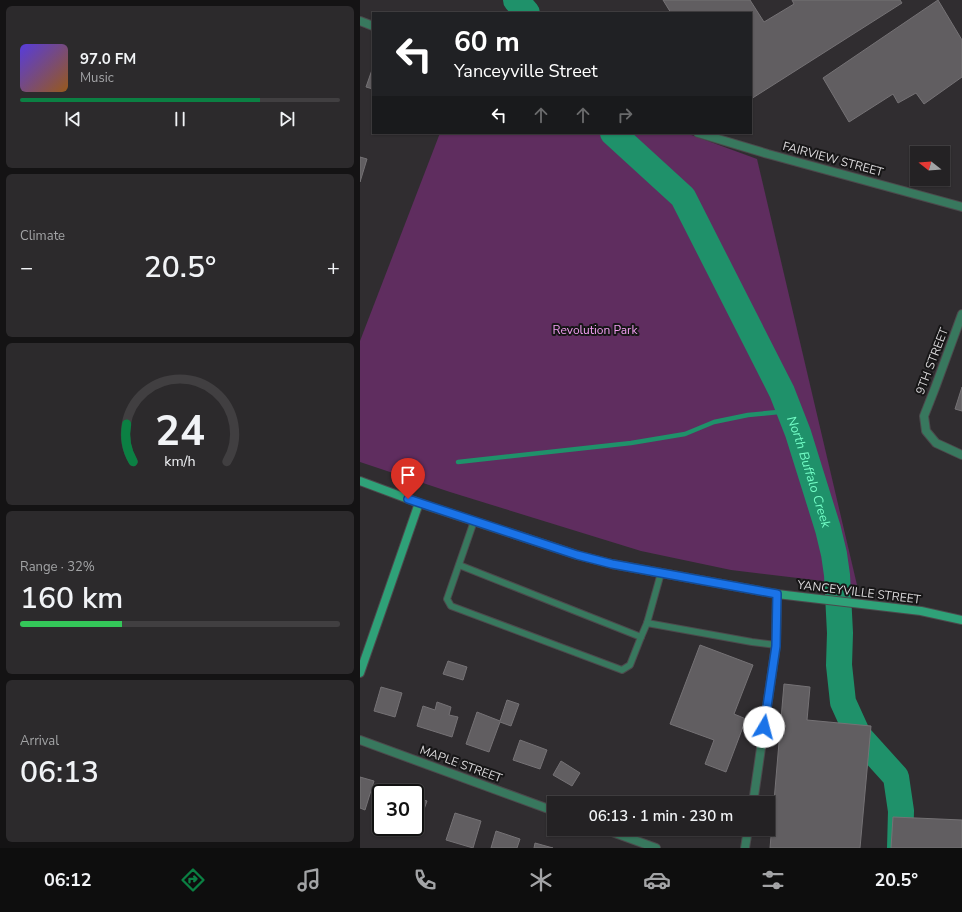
<!DOCTYPE html>
<html lang="en">
<head>
<meta charset="utf-8">
<style>
	:root { --surface:#242224; --page:#2c2a2c; --text:#f1f3f6; --muted:#a3a4a6; --line:#413f41; --accent:#0b8043 }
	body { margin:0; font-family:"Nunito Sans",sans-serif; background:var(--page); color:var(--text); height:100vh; display:flex; flex-direction:column; font-size:15px; white-space:nowrap }
	* { box-sizing:border-box; margin:0 }
	p { font-size:13px; color:var(--muted) }
	.icon { flex:none; width:22px; height:22px; fill:none; stroke:currentColor; stroke-width:2; stroke-linecap:round; stroke-linejoin:round }
	.map { position:relative; flex:1; overflow:hidden }
	.drawer { display:flex; flex-direction:column; gap:6px; padding:6px; background:#141314; width:360px }
	.drawer>* { flex:none }
	.banner { position:absolute; left:12px; top:12px; width:380px; height:122px; border-radius:0px; box-shadow:0 1px 3px #0004,0 0 0 1px var(--line); background:#202124; color:#fff; overflow:hidden }
	.needle { width:26px; rotate:287deg }
	.buttons { position:absolute; left:550px; top:146px; display:grid; gap:8px }
	.buttons a { display:grid; place-items:center; width:40px; height:40px; border-radius:0px; background:var(--surface); box-shadow:0 1px 3px #0004,0 0 0 1px var(--line); font-size:20px }
	.speed { position:absolute; left:12px; top:784px; display:flex; gap:8px; font-size:20px; font-weight:700; text-align:center }
	.speed>* { display:grid; place-content:center; width:52px; height:52px; border-radius:50%; background:var(--surface); box-shadow:0 1px 3px #0004,0 0 0 1px var(--line); line-height:1 }
	.speed .limit { border:2px solid #111; border-radius:6px; background:#fff; color:#111 }
	.pin { position:absolute; display:grid; place-items:center; width:34px; height:34px; color:#fff; margin:-41px -17px; border-radius:50% 50% 50% 0; rotate:-45deg; box-shadow:0 0 4px #0007 }
	.pin .icon { rotate:45deg }
	.me { position:absolute; width:44px; margin:-22px; rotate:8deg; stroke-linejoin:round; filter:drop-shadow(0 0 3px #0008) }
	.turn { display:flex; align-items:center; gap:14px; height:84px; padding:0 16px; font-size:18px }
	.turn .icon { width:52px; height:52px; stroke-width:2.5 }
	.turn b { display:block; font-size:28px; line-height:34px }
	.lanes { display:flex; align-items:center; height:38px; padding:0 16px; background:#0003; justify-content:center; gap:20px; direction:ltr }
	.lanes .off { opacity:.35 }
	.big { font-size:30px; font-weight:600; line-height:1.1 }
	.drawer .tile { flex:1; display:flex; flex-direction:column; justify-content:center; gap:6px; min-width:0; padding:0 14px; border-radius:6px; background:var(--page) }
	.drawer .dial { align-items:center; gap:0 }
	.dial svg { height:104px; overflow:visible; fill:none; stroke:var(--line); stroke-width:7; stroke-linecap:round; text-anchor:middle }
	.dial text { fill:var(--text); stroke:none }
	.song { display:flex; align-items:center; gap:12px }
	.cover { width:48px; height:48px; border-radius:6px; background:linear-gradient(135deg,hsl(250 70% 55%),hsl(30 70% 35%)) }
	.played { height:4px; border-radius:2px; background:linear-gradient(90deg,var(--accent) 75%,var(--line) 75%) }
	.keys { display:flex; justify-content:space-around; direction:ltr }
	.heat { display:flex; justify-content:space-between; align-items:center; font-size:22px; direction:ltr }
	.charge { height:6px; border-radius:3px; background:linear-gradient(90deg,#34c759 32%,var(--line) 0) }
	.trip { position:absolute; left:187px; top:796px; width:228px; height:40px; border-radius:0px; background:var(--surface); box-shadow:0 1px 3px #0004,0 0 0 1px var(--line); font-weight:600; line-height:40px; text-align:center }
	.tab-bar { display:flex; height:64px; justify-content:space-around; align-items:center; background:#0e0e0e; color:var(--muted) }
	.tab-bar .icon { width:28px; height:28px }
	.tab-bar .current { color:var(--accent) }
	.tab-bar b { font-size:18px; color:var(--text) }
	main { display:flex; flex:1; min-height:0 }
	.map>svg:first-child { display:block }
</style>
</head>
<body>
<main>
<section class="drawer">
<div class="tile">
<div class="song"><i class="cover"></i><div><b>97.0 FM</b><p>Music</p></div></div>
<div class="played"></div>
<div class="keys"><svg class="icon" aria-label="previous" viewBox="0 0 24 24"><path d="M18 5L8 12l10 7zM5 5v14"/></svg><svg class="icon" aria-label="pause" viewBox="0 0 24 24"><path d="M8 5v14M16 5v14"/></svg><svg class="icon" aria-label="next" viewBox="0 0 24 24"><path d="M6 5l10 7-10 7zM19 5v14"/></svg></div>
</div>
<div class="tile"><p>Climate</p>
<div class="heat"><a>−</a><b class="big">20.5°</b><a>+</a></div>
</div>
<div class="tile dial"><svg viewBox="0 0 100 80">
<path d="M14 69A42 42 0 1 1 86 69"/>
<path d="M14 69A42 42 0 0 1 9 40" stroke="#0b8043"/>
<text x="50" y="56" font-size="32" font-weight="700">24</text>
<text x="50" y="72" font-size="11">km/h</text>
</svg></div>
<div class="tile"><p>Range · 32%</p><b class="big">160 km</b><div class="charge"></div></div>
<div class="tile"><p>Arrival</p><b class="big">06:13</b></div>
</section>
<div class="map">
<svg width="602" height="848" viewBox="0 0 602 848">
	<rect width="100%" height="100%" fill="#302d30"/>
	<polygon fill="#5f2d5f" points="80,133 326,133 397,159 497,585 371,570 281,551 90,492 0,462 0,341"/>
	<g fill="none" stroke-linecap="round" stroke-linejoin="round">
		<polyline stroke="#1f916a" stroke-width="4.5" points="98,462 271,443 325,434 354,422 388,415 429,411"/>
		<g stroke="#1f916a" stroke-width="26">
			<polyline points="156,0 167,13"/>
			<path id="s1" d="M253,133L323,197L422,392L438,433L468,529L474,554L477,575L480,633L479,665L483,702L498,735L536,777L541,811L540,848"/>
		</g>
	</g>
	<g fill="#615e61" stroke="#757275">
		<polygon points="303,0 390,0 404,22 434,4 432,0 540,0 542,3 391,99 391,13 311,13"/>
		<polygon points="578,0 602,40 602,77 564,104 556,93 538,103 533,94 489,122 463,78"/>
		<polygon points="13,67 13,89 6,87"/>
		<polygon points="0,157 7,159 0,182"/>
		<polygon points="602,387 602,411 595,409"/>
		<polygon points="340,645 393,665 374,714 386,719 366,772 345,764 354,740 310,724"/>
		<polygon points="88,661 107,667 103,680 83,674"/>
		<polygon points="424,684 450,687 447,720 511,726 500,848 410,848"/>
		<polygon points="21,687 42,693 35,717 14,711"/>
		<polygon points="147,700 159,704 151,726 140,722 129,752 106,744 117,712 140,721"/>
		<polygon points="77,702 91,707 89,715 98,717 92,737 57,726 63,706 75,710"/>
		<polygon points="160,740 187,750 180,769 153,760"/>
		<polygon points="201,761 220,773 212,786 193,775"/>
		<polygon points="0,777 14,781 5,810 0,808"/>
		<polygon points="55,797 67,801 59,823 55,821"/>
		<polygon points="95,813 121,821 113,848 86,840"/>
		<polygon points="533,817 602,820 602,848 531,848"/>
		<polygon points="136,831 160,839 157,848 131,848"/>
		<polygon points="175,843 193,848 174,848"/>
	</g>
	<g fill="none" stroke-linecap="round" stroke-linejoin="round">
		<defs>
			<g id="lane">
				<polyline points="114,521 87,599 91,606 262,670 270,665 281,637 287,623 301,573"/>
				<polyline points="99,565 281,637"/>
				<polyline points="287,623 392,642 416,645"/>
			</g>
			<g id="street">
				<polyline points="0,21 13,26"/>
				<polyline points="338,133 408,154 602,207"/>
				<polyline points="602,314 575,388 564,416 566,431 576,443 602,455"/>
				<polyline points="0,740 194,811"/>
				<polyline points="393,803 416,645 417,594"/>
				<polyline points="244,829 296,848"/>
				<polyline points="385,848 388,829"/>
			</g>
			<g id="secondary">
				<polyline points="0,481 59,503 217,555 252,564 417,594 561,611 602,620"/>
				<polyline points="0,673 59,503"/>
			</g>
		</defs>
		<use href="#lane" stroke="#4c494c" stroke-width="8"/>
		<use href="#street" stroke="#4c494c" stroke-width="10"/>
		<use href="#secondary" stroke="#4c494c" stroke-width="10"/>
		<use href="#lane" stroke="#38785e" stroke-width="6"/>
		<use href="#street" stroke="#38785e" stroke-width="8"/>
		<use href="#secondary" stroke="#2fa178" stroke-width="8"/>
	</g>
	<g fill="none" stroke-linecap="round" stroke-linejoin="round">
		<defs>
			<polyline id="route" points="48,499 217,555 252,564 417,594 416,646 404,727"/>
		</defs>
		<use href="#route" stroke="#114b97" stroke-width="10"/>
		<use href="#route" stroke="#1a73e8" stroke-width="7"/>
	</g>
	<g text-anchor="middle" stroke-width="4" stroke-linejoin="round" paint-order="stroke">
		<g font-size="12" fill="#dcdadc" stroke="#171617">
			<text transform="translate(473 159) rotate(15)" y="4">FAIRVIEW STREET</text>
			<text transform="translate(572 361) rotate(-69)" y="4">9TH STREET</text>
			<text transform="translate(499 592) rotate(7)" y="4">YANCEYVILLE STREET</text>
			<text transform="translate(101 764) rotate(20)" y="4">MAPLE STREET</text>
		</g>
		<g font-size="12" fill="#f39ff2" stroke="#171617">
			<text x="235" y="334">Revolution Park</text>
		</g>
		<g font-size="13" font-style="italic" fill="#71fcc5" stroke="#171617">
			<text dy="5" stroke="none"><textPath href="#s1" startOffset="398">North Buffalo Creek</textPath></text>
		</g>
	</g>
</svg>
<div class="buttons">
<a><svg class="needle" viewBox="-14 -14 28 28"><path d="M0-13l5 13h-10z" fill="#e53935"/><path d="M0 13l5-13h-10z" fill="#a3a4a6"/></svg></a>
</div>
<div class="speed"><div class="limit">30</div></div>
<div class="pin" style="left:48px;top:499px;background:#d93025"><svg class="icon" aria-label="arrive" viewBox="0 0 24 24"><path d="M6 21V4h12l-3 4 3 4H6"/></svg></div>
<svg class="me" style="left:404px;top:727px" viewBox="-20 -20 40 40"><circle r="19" fill="#fff"/><path d="M0-13L10 11 0 6-10 11z" fill="#1a73e8"/></svg>
<div class="trip">06:13 · 1 min · 230 m</div>
<div class="banner">
<div class="turn"><svg class="icon" aria-label="left" viewBox="0 0 24 24"><path d="M17 20v-9H6M10 6l-5 5 5 5"/></svg><div><b>60 m</b>Yanceyville Street</div></div>
<div class="lanes"><svg class="icon" aria-label="left" viewBox="0 0 24 24"><path d="M17 20v-9H6M10 6l-5 5 5 5"/></svg><svg class="icon off" aria-label="ahead" viewBox="0 0 24 24"><path d="M12 20V5M6 11l6-6 6 6"/></svg><svg class="icon off" aria-label="ahead" viewBox="0 0 24 24"><path d="M12 20V5M6 11l6-6 6 6"/></svg><svg class="icon off" aria-label="right" viewBox="0 0 24 24"><path d="M7 20v-9h11M14 6l5 5-5 5"/></svg></div>
</div>
</div>
</main>
<nav class="tab-bar">
<b>06:12</b>
<svg class="icon current" aria-label="directions" viewBox="0 0 24 24"><path d="M12 3l9 9-9 9-9-9zM9 14v-3h6M13 9l2 2-2 2"/></svg>
<svg class="icon" aria-label="music" viewBox="0 0 24 24"><path d="M9 18V5l10-2v13"/><circle cx="6" cy="18" r="3"/><circle cx="16" cy="16" r="3"/></svg>
<svg class="icon" aria-label="phone" viewBox="0 0 24 24"><path d="M5 4h4l2 5-3 2q2 4 5 5l2-3 5 2v4C11 20 4 13 5 4z"/></svg>
<svg class="icon" aria-label="climate" viewBox="0 0 24 24"><path d="M12 3v18M4 7l16 10M4 17L20 7"/></svg>
<svg class="icon" aria-label="car" viewBox="0 0 24 24"><path d="M5 17H2v-5l4-1 3-4h7l3 4 3 1v5h-3M9 17h6M6 11h13"/><circle cx="7" cy="17" r="2"/><circle cx="17" cy="17" r="2"/></svg>
<svg class="icon" aria-label="filters" viewBox="0 0 24 24"><path d="M4 7h16M4 17h16"/><circle cx="9" cy="7" r="2"/><circle cx="15" cy="17" r="2"/></svg>
<b>20.5°</b>
</nav>
</body>
</html>
